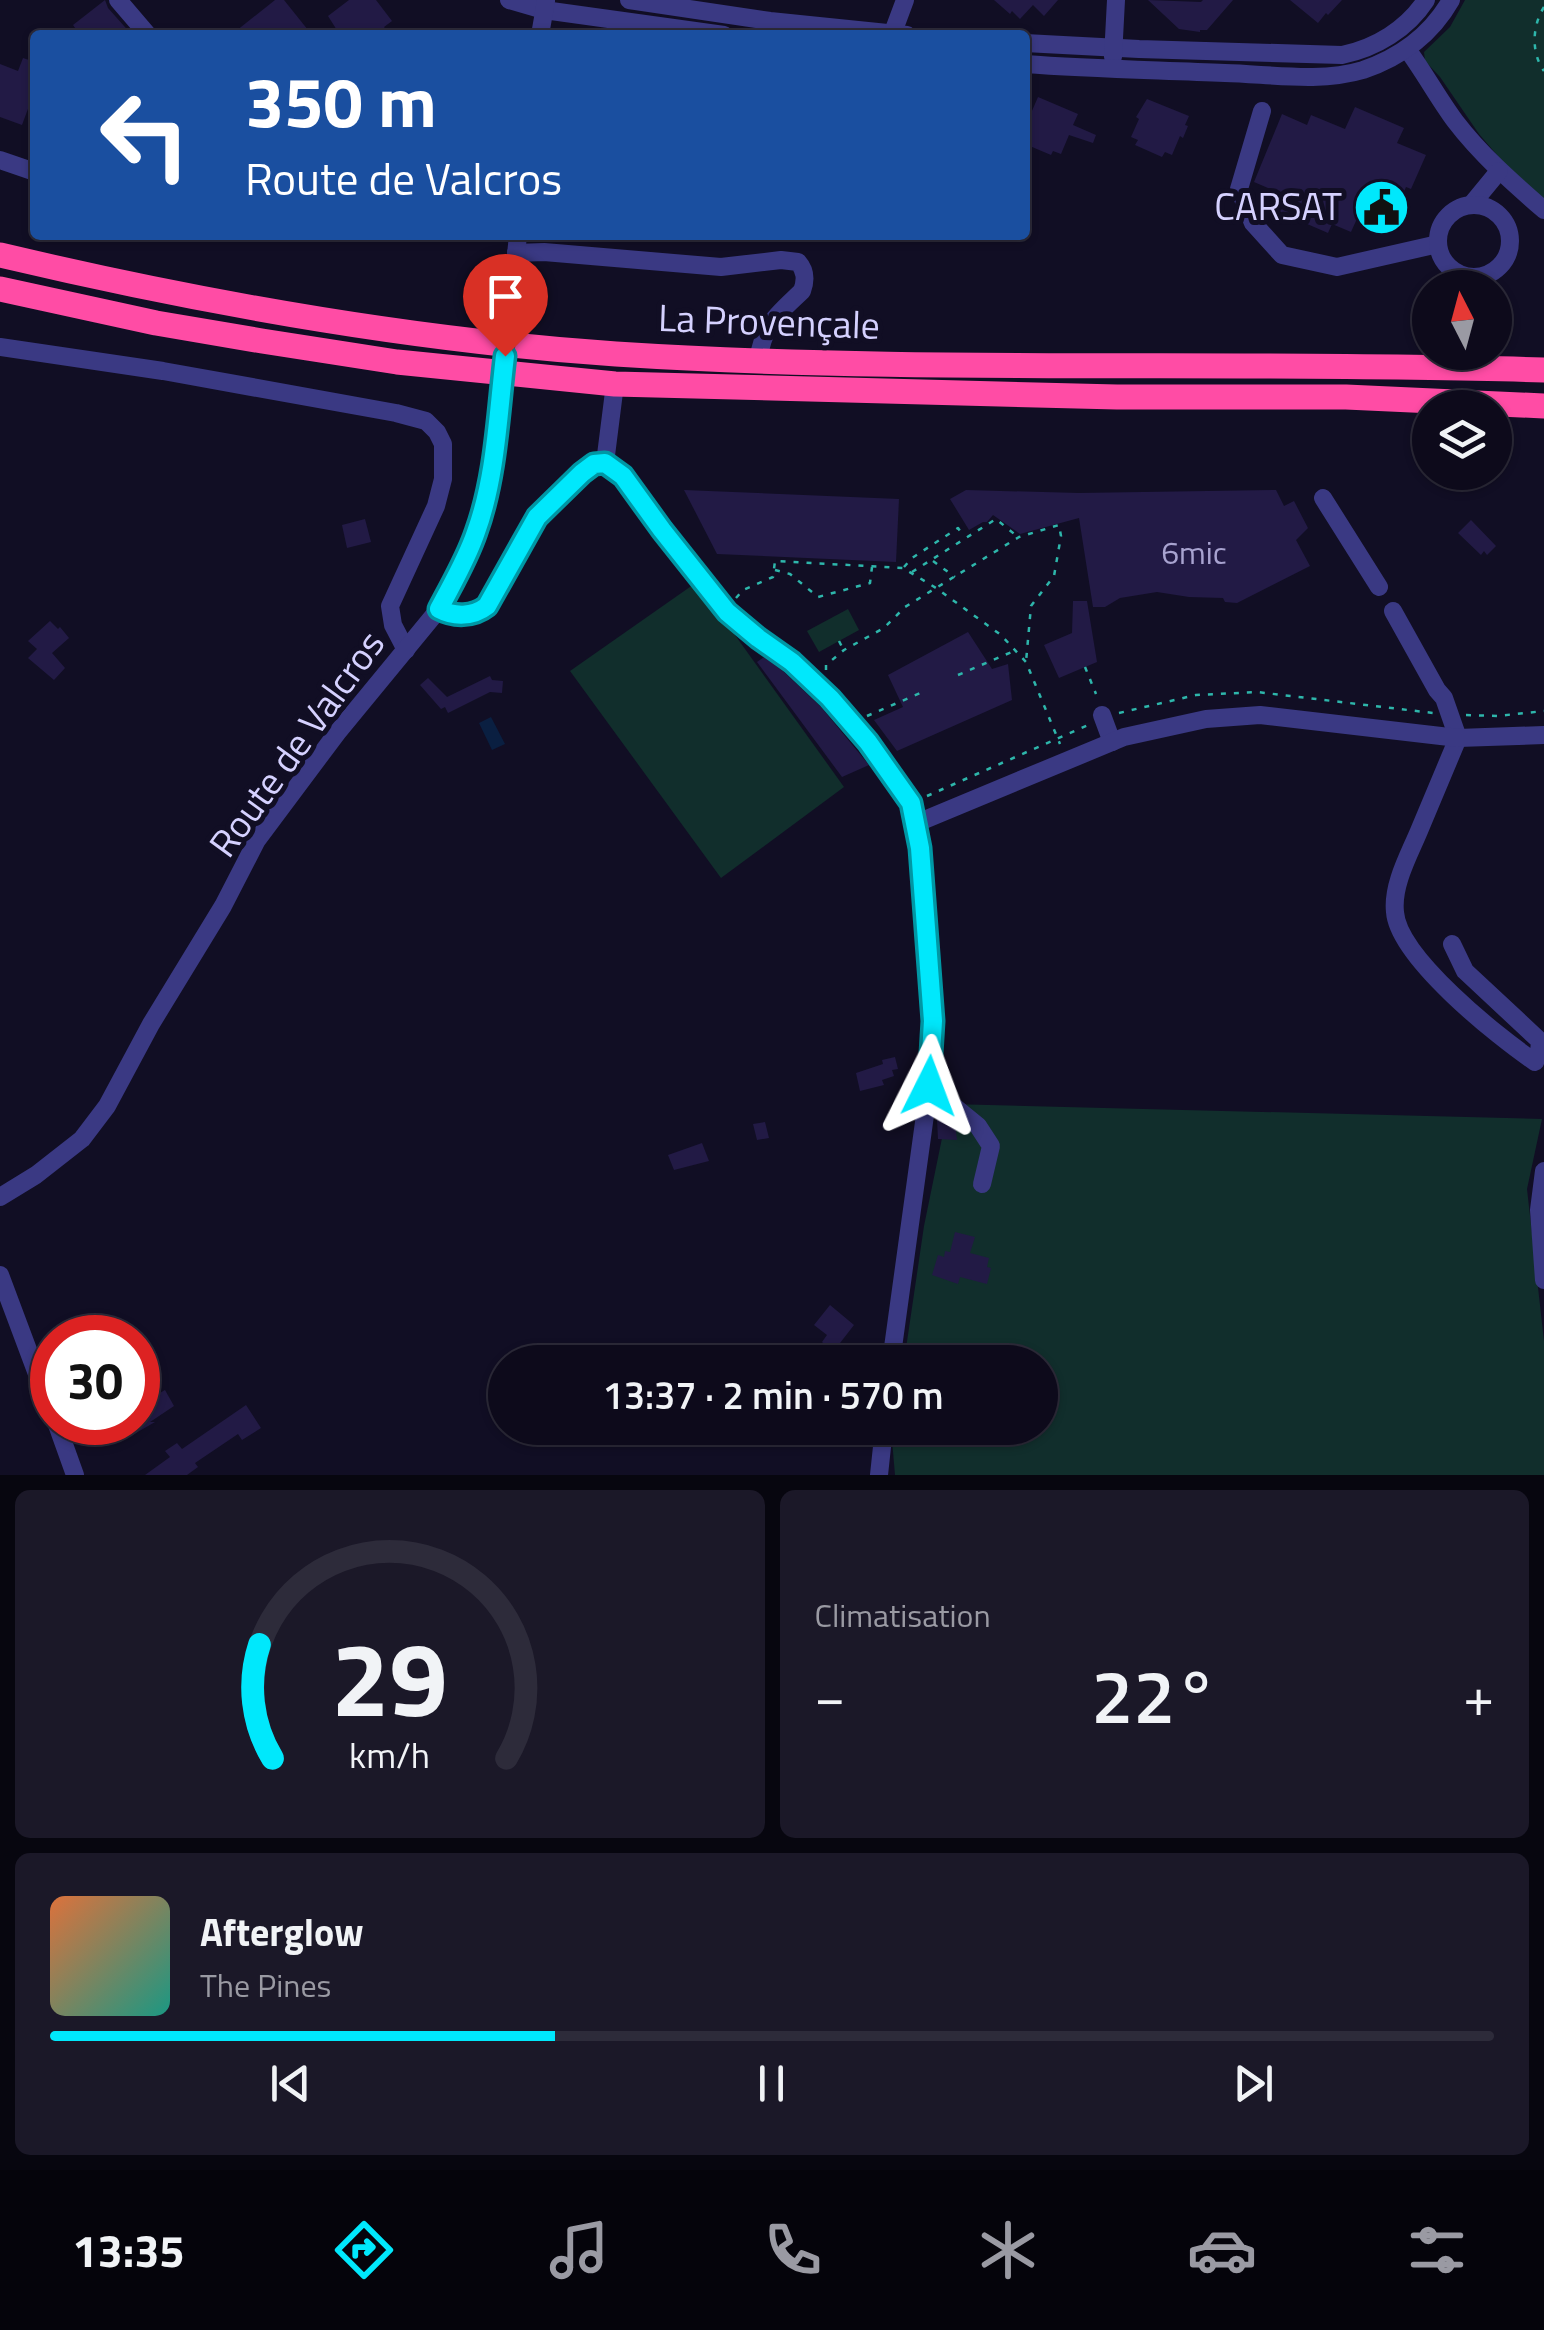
<!DOCTYPE html>
<html lang="fr">
<head>
<meta charset="utf-8">
<style>
	:root { --surface:#0d0a1b; --page:#1b1828; --text:#f1f3f6; --muted:#9a9aa3; --line:#2d2b3a; --accent:#00e8fc }
	body { margin:0; font-family:"Titillium Web",sans-serif; background:var(--page); color:var(--text); height:100vh; display:flex; flex-direction:column; font-size:38px; white-space:nowrap }
	* { box-sizing:border-box; margin:0 }
	p { font-size:32px; color:var(--muted) }
	.icon { flex:none; width:55px; height:55px; fill:none; stroke:currentColor; stroke-width:2; stroke-linecap:round; stroke-linejoin:round }
	.map { position:relative; height:1475px; overflow:hidden }
	.side { display:flex; flex-direction:column; gap:15px; padding:15px; background:#07060f; flex:1 }
	.side>* { flex:none }
	.top-card { position:absolute; left:30px; top:30px; width:1000px; height:210px; border-radius:10px; box-shadow:0 2px 8px #0004,0 0 0 2px var(--line); background:#1a4fa0; color:#fff; overflow:hidden }
	.needle { width:65px; rotate:354deg }
	.controls { position:absolute; left:1412px; top:270px; display:grid; gap:20px }
	.controls a { display:grid; place-items:center; width:100px; height:100px; border-radius:50%; background:var(--surface); box-shadow:0 2px 8px #0004,0 0 0 2px var(--line); font-size:50px }
	.speed { position:absolute; left:30px; top:1315px; display:flex; gap:20px; font-size:50px; font-weight:700; text-align:center }
	.speed>* { display:grid; place-content:center; width:130px; height:130px; border-radius:50%; background:var(--surface); box-shadow:0 2px 8px #0004,0 0 0 2px var(--line); line-height:1 }
	.speed .limit { border:15px solid #d22; background:#fff; color:#111 }
	.pin { position:absolute; display:grid; place-items:center; width:85px; height:85px; color:#fff; margin:-102px -42px; border-radius:50% 50% 50% 0; rotate:-45deg; box-shadow:0 0 10px #0007 }
	.pin .icon { rotate:45deg }
	.me { position:absolute; width:110px; margin:-55px; rotate:3deg; stroke-linejoin:round; filter:drop-shadow(0 0 8px #0008) }
	.turn { display:flex; align-items:center; gap:35px; height:210px; padding:0 50px; font-size:45px }
	.turn .icon { width:130px; height:130px; stroke-width:2.5 }
	.turn b { display:block; font-size:70px; line-height:85px }
	.big { font-size:75px; font-weight:600; line-height:1.1 }
	.side .widget { flex:1; display:flex; flex-direction:column; justify-content:center; gap:15px; min-width:0; padding:0 35px; border-radius:15px; background:var(--page) }
	.side .dial { align-items:center; gap:0 }
	.dial svg { height:260px; overflow:visible; fill:none; stroke:var(--line); stroke-width:7; stroke-linecap:round; text-anchor:middle }
	.dial text { fill:var(--text); stroke:none }
	.song { display:flex; align-items:center; gap:30px }
	.cover { width:120px; height:120px; border-radius:15px; background:linear-gradient(135deg,hsl(20 70% 55%),hsl(170 70% 35%)) }
	.played { height:10px; border-radius:5px; background:linear-gradient(90deg,var(--accent) 35%,var(--line) 35%) }
	.keys { display:flex; justify-content:space-around; direction:ltr }
	.heat { display:flex; justify-content:space-between; align-items:center; font-size:55px; direction:ltr }
	.side .tiles { flex:1; display:grid; gap:15px; grid-template-columns:1fr 1fr }
	.widget:last-child { grid-column:span 2 }
	.trip { position:absolute; left:488px; top:1345px; width:570px; height:100px; border-radius:50px; background:var(--surface); box-shadow:0 2px 8px #0004,0 0 0 2px var(--line); font-weight:600; line-height:100px; text-align:center }
	.tabs { display:flex; height:160px; justify-content:space-around; align-items:center; background:#05040b; color:var(--muted) }
	.tabs .icon { width:70px; height:70px }
	.tabs .active { color:var(--accent) }
	.tabs b { font-size:45px; color:var(--text) }
	.map>svg:first-child { display:block }
</style>
</head>
<body>
<div class="map">
<svg width="1544" height="1475" viewBox="0 0 1544 1475">
	<rect width="100%" height="100%" fill="#110e24"/>
	<g fill="#112e2c">
		<polygon points="1465,0 1544,0 1544,199 1503,162 1479,134 1440,77 1425,61 1424,52 1450,27"/>
		<polygon points="697,582 844,787 721,878 570,671"/>
		<polygon points="848,609 859,630 819,652 807,631"/>
		<polygon points="949,1104 1542,1119 1527,1189 1544,1341 1544,1475 895,1475 892,1440 894,1428 1040,1428 1040,1362 904,1362 924,1226"/>
	</g>
	<polygon fill="#0a1f41" points="491,717 505,744 492,750 479,723"/>
	<g fill="#221a45">
		<polygon points="105,0 108,8 132,35 80,35 73,25"/>
		<polygon points="275,0 284,0 312,35 231,35"/>
		<polygon points="349,0 376,0 392,21 384,27 390,35 340,35 328,16"/>
		<polygon points="994,0 1058,0 1044,16 1033,5 1020,19 1012,11 1010,14"/>
		<polygon points="1148,0 1201,2 1203,0 1233,0 1207,30 1200,30 1200,32 1179,29"/>
		<polygon points="1290,0 1342,0 1328,15 1326,13 1318,23"/>
		<polygon points="23,58 35,62 35,90 22,125 0,117 0,64 18,71"/>
		<polygon points="1038,97 1078,114 1073,125 1096,135 1093,143 1069,135 1061,154 1053,151 1051,155 1025,144 1025,127"/>
		<polygon points="1147,99 1189,116 1185,125 1188,126 1183,138 1180,136 1172,155 1165,152 1162,157 1135,145 1138,140 1131,137 1139,119 1136,117"/>
		<polygon points="1355,107 1404,128 1397,143 1426,155 1411,189 1406,187 1390,224 1360,212 1351,232 1332,224 1328,233 1270,208 1277,192 1254,182 1282,114 1307,125 1311,115 1345,129"/>
		<polygon points="684,490 899,499 896,562 717,554"/>
		<polygon points="966,490 1079,493 1276,490 1284,506 1294,501 1308,528 1296,540 1310,566 1237,603 1225,602 1223,598 1189,597 1157,592 1120,598 1105,607 1093,607 1079,518 1020,534 993,515 987,522 983,522 969,530 950,499"/>
		<polygon points="365,519 371,542 347,548 342,525"/>
		<polygon points="1471,520 1496,546 1487,555 1484,551 1481,555 1458,533"/>
		<polygon points="1073,601 1087,601 1097,662 1059,678 1044,645 1072,633"/>
		<polygon points="50,621 58,629 60,627 69,638 52,653 65,668 54,680 28,658 37,649 28,641"/>
		<polygon points="968,632 992,669 1008,664 1012,700 897,751 874,720 903,707 888,675"/>
		<polygon points="764,657 784,672 821,707 869,765 842,777 757,662"/>
		<polygon points="490,676 492,680 503,681 502,693 490,692 448,713 445,707 441,709 420,685 428,678 447,697"/>
		<polygon points="895,1057 898,1069 892,1070 894,1076 882,1080 884,1085 860,1091 856,1073 883,1064 882,1060"/>
		<polygon points="937,1119 949,1119 955,1124 957,1140 938,1139"/>
		<polygon points="765,1122 769,1138 757,1140 753,1124"/>
		<polygon points="702,1143 709,1161 674,1170 668,1155"/>
		<polygon points="955,1232 975,1237 970,1253 989,1258 987,1267 991,1268 987,1284 960,1277 958,1284 932,1275 938,1255 944,1257 945,1251 950,1252"/>
		<polygon points="830,1305 854,1325 833,1352 822,1342 827,1335 814,1325"/>
		<polygon points="165,1390 174,1406 150,1422 155,1422 129,1437 120,1422 138,1422 138,1403 155,1393 156,1395"/>
		<polygon points="246,1405 261,1428 242,1440 238,1434 195,1463 198,1467 187,1475 145,1475 170,1457 165,1451 177,1443 182,1449"/>
	</g>
	<g fill="none" stroke-linecap="round" stroke-linejoin="round">
		<g stroke="#2eb6ab" stroke-width="2.5" stroke-dasharray="5 8" stroke-linecap="butt">
			<path d="M1544,7C1532,26 1531,53 1544,71"/>
			<polyline points="933,561 955,577"/>
			<polyline points="904,567 912,558 958,528 964,537"/>
			<polyline points="775,570 790,574 818,597 870,583 872,567"/>
			<polyline points="912,572 996,519 1018,537"/>
			<polyline points="736,598 743,590 773,577 775,561 903,568 936,588 1001,635 1026,662 1060,744"/>
			<polyline points="839,641 843,649"/>
			<polyline points="1085,667 1096,694"/>
			<polyline points="826,670 826,665 844,650 884,628 905,607 1019,537 1059,525 1061,536 1054,576 1031,606 1026,662"/>
			<polyline points="958,675 1014,651"/>
			<polyline points="1119,713 1196,695 1257,692 1433,713"/>
			<polyline points="1466,715 1497,716 1544,711"/>
			<polyline points="867,716 925,691"/>
			<polyline points="927,796 1088,725"/>
		</g>
		<g stroke="#3a3983" stroke-width="18">
			<polyline points="118,0 148,35"/>
			<polyline points="509,0 544,10 724,35"/>
			<polyline points="629,0 770,21 907,35"/>
			<polyline points="540,35 546,1"/>
			<polyline points="892,35 905,0"/>
			<path d="M1025,43L1139,49L1342,55C1376,48 1407,29 1426,0"/>
			<path d="M1407,49C1424,72 1438,98 1455,121C1481,155 1512,182 1544,210"/>
			<polyline points="1113,57 1116,0"/>
			<path d="M1025,64C1091,69 1158,70 1225,73C1269,74 1320,83 1363,70C1401,57 1431,35 1451,0"/>
			<polyline points="1262,111 1239,189 1253,223 1282,255 1337,267 1438,244"/>
			<polyline points="0,160 35,172"/>
			<polyline points="1471,205 1499,171"/>
			<circle cx="1474" cy="241" r="36"/>
			<path d="M516,253L544,252L721,267L781,260L798,262C806,271 806,280 802,291C775,317 764,323 758,361"/>
			<polyline points="512,295 518,235"/>
			<polyline points="0,347 163,371 396,413 426,421 437,432 443,444 443,479 436,506 390,606 393,625 406,650"/>
			<polyline points="605,463 615,384"/>
			<polyline points="1323,498 1379,587"/>
			<path d="M439,609C454,617 473,617 487,606L537,517L582,473L594,464L605,463L623,476L662,530L727,612L758,638L792,662L830,698L868,742L911,803L920,849L933,1021L929,1086L891,1362"/>
			<path d="M1393,611L1437,690L1444,698L1458,738C1445,769 1432,800 1419,831C1409,855 1392,885 1395,912C1398,957 1498,1037 1535,1062L1539,1053L1540,1041L1465,971L1452,944"/>
			<polyline points="1102,715 1112,742"/>
			<polyline points="917,823 1124,737 1206,719 1260,715 1458,738 1544,735"/>
			<polyline points="929,1086 978,1126 991,1146 982,1184"/>
			<polyline points="1544,1171 1539,1210 1544,1280"/>
			<polyline points="0,1197 36,1175 82,1139 107,1106 151,1024 223,906 257,840 337,733 439,609 476,532 483,509 498,418"/>
			<polyline points="0,1275 52,1414"/>
			<polyline points="56,1422 75,1475"/>
			<polyline points="879,1475 884,1428"/>
		</g>
		<g stroke="#ff4ca5" stroke-width="25">
			<path d="M0,255C203,303 408,340 616,354C925,374 1235,360 1544,370"/>
			<polyline points="0,289 156,323 262,341 397,362 615,384 1117,397 1346,397 1544,406"/>
		</g>
		<polyline stroke="#3a3983" stroke-width="18" points="498,418 512,295"/>
	</g>
	<g fill="none" stroke-linecap="round" stroke-linejoin="round">
		<defs>
			<path id="route" d="M505,356C498,414 496,477 476,532C467,559 452,584 439,609C454,617 473,617 487,606L537,517L582,473L594,464L605,463L623,476L662,530L727,612L758,638L792,662L830,698L868,742L911,803L920,848L933,1021L929,1086"/>
		</defs>
		<use href="#route" stroke="#0097a4" stroke-width="25"/>
		<use href="#route" stroke="#00e8fc" stroke-width="18"/>
	</g>
	<defs>
		<symbol id="civic-disc" viewBox="-11 -11 22 22"><circle r="9.5" fill="#00e8fc" stroke="#110e24"/><path d="M-.6-6.5H3V-4.5H.6V-3L4-1V1h2V6H-6V1h2V-1L-.6-3ZM-1.2 2.5V6h2.4V2.5Z" fill="#111"/></symbol>
	</defs>
	<g fill-rule="evenodd">
		<use href="#civic-disc" x="1350" y="176" width="63" height="63"/>
	</g>
	<g text-anchor="middle" stroke-width="10" stroke-linejoin="round" paint-order="stroke">
		<g font-size="32" fill="#a8a3d0">
			<text x="1194" y="564">6mic</text>
		</g>
		<g font-size="38" fill="#d5d1ff" stroke="#110e24" text-anchor="end">
			<text x="1342" y="220">CARSAT</text>
		</g>
		<g font-size="38" fill="#d5d1ff" stroke="#110e24">
			<text transform="translate(769 322) rotate(2)" y="13">La Provençale</text>
			<text transform="translate(297 744) rotate(-54)" y="13">Route de Valcros</text>
		</g>
	</g>
</svg>
<div class="controls">
<a><svg class="needle" viewBox="-14 -14 28 28"><path d="M0-13l5 13h-10z" fill="#e53935"/><path d="M0 13l5-13h-10z" fill="#9a9aa3"/></svg></a>
<a><svg class="icon" aria-label="layers" viewBox="0 0 24 24"><path d="M12 4l9 5-9 5-9-5zM3 14l9 5 9-5"/></svg></a>
</div>
<div class="speed"><div class="limit">30</div></div>
<div class="pin" style="left:505px;top:356px;background:#d93025"><svg class="icon" aria-label="arrive" viewBox="0 0 24 24"><path d="M6 21V4h12l-3 4 3 4H6"/></svg></div>
<svg class="me" style="left:929px;top:1086px" viewBox="-20 -20 40 40"><path d="M0-17L14 15 0 8-14 15z" fill="#00e8fc" stroke="#fff" stroke-width="4"/></svg>
<div class="trip">13:37 · 2 min · 570 m</div>
<div class="top-card">
<div class="turn"><svg class="icon" aria-label="left" viewBox="0 0 24 24"><path d="M17 20v-9H6M10 6l-5 5 5 5"/></svg><div><b>350 m</b>Route de Valcros</div></div>
</div>
</div>
<section class="side">
<div class="tiles">
<div class="widget dial"><svg viewBox="0 0 100 80">
<path d="M14 69A42 42 0 1 1 86 69"/>
<path d="M14 69A42 42 0 0 1 10 34" stroke="#00e8fc"/>
<text x="50" y="56" font-size="32" font-weight="700">29</text>
<text x="50" y="72" font-size="11">km/h</text>
</svg></div>
<div class="widget"><p>Climatisation</p>
<div class="heat"><a>−</a><b class="big">22°</b><a>+</a></div>
</div>
<div class="widget">
<div class="song"><i class="cover"></i><div><b>Afterglow</b><p>The Pines</p></div></div>
<div class="played"></div>
<div class="keys"><svg class="icon" aria-label="previous" viewBox="0 0 24 24"><path d="M18 5L8 12l10 7zM5 5v14"/></svg><svg class="icon" aria-label="pause" viewBox="0 0 24 24"><path d="M8 5v14M16 5v14"/></svg><svg class="icon" aria-label="next" viewBox="0 0 24 24"><path d="M6 5l10 7-10 7zM19 5v14"/></svg></div>
</div>
</div>
</section>
<nav class="tabs">
<b>13:35</b>
<svg class="icon active" aria-label="directions" viewBox="0 0 24 24"><path d="M12 3l9 9-9 9-9-9zM9 14v-3h6M13 9l2 2-2 2"/></svg>
<svg class="icon" aria-label="music" viewBox="0 0 24 24"><path d="M9 18V5l10-2v13"/><circle cx="6" cy="18" r="3"/><circle cx="16" cy="16" r="3"/></svg>
<svg class="icon" aria-label="phone" viewBox="0 0 24 24"><path d="M5 4h4l2 5-3 2q2 4 5 5l2-3 5 2v4C11 20 4 13 5 4z"/></svg>
<svg class="icon" aria-label="climate" viewBox="0 0 24 24"><path d="M12 3v18M4 7l16 10M4 17L20 7"/></svg>
<svg class="icon" aria-label="car" viewBox="0 0 24 24"><path d="M5 17H2v-5l4-1 3-4h7l3 4 3 1v5h-3M9 17h6M6 11h13"/><circle cx="7" cy="17" r="2"/><circle cx="17" cy="17" r="2"/></svg>
<svg class="icon" aria-label="filters" viewBox="0 0 24 24"><path d="M4 7h16M4 17h16"/><circle cx="9" cy="7" r="2"/><circle cx="15" cy="17" r="2"/></svg>
</nav>
</body>
</html>
